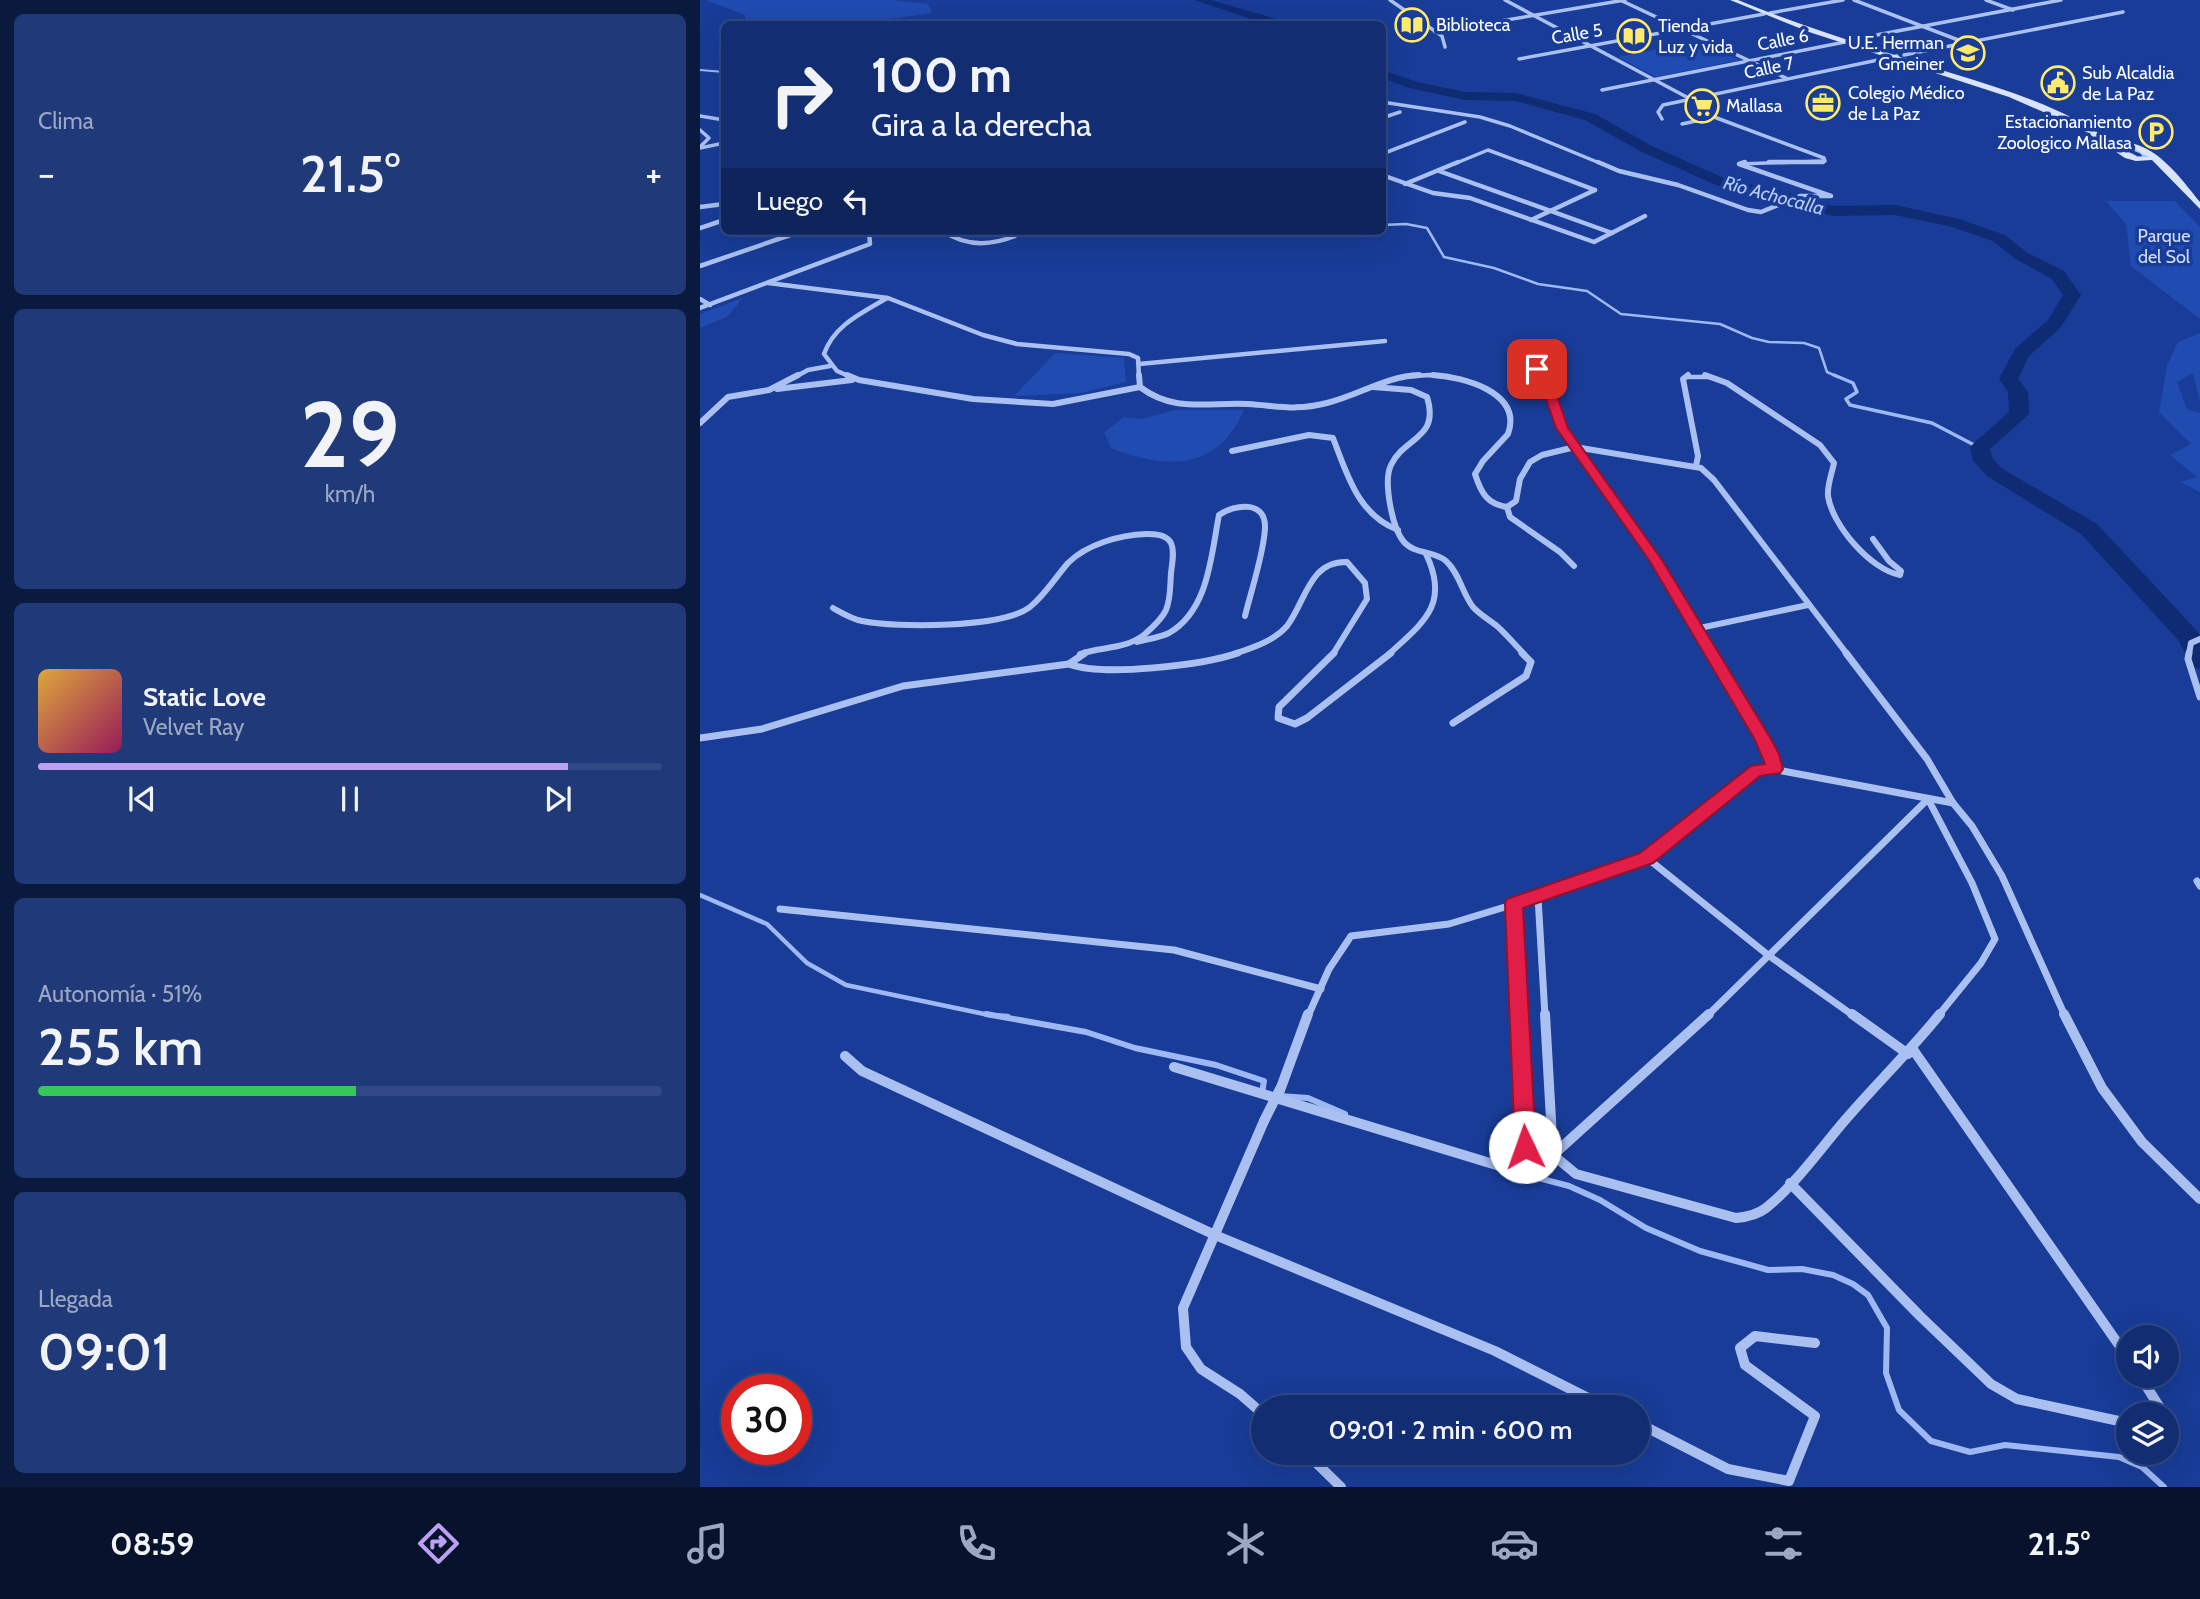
<!DOCTYPE html>
<html lang="es">
<head>
<meta charset="utf-8">
<style>
	:root { --surface:#122d71; --page:#1f3979; --text:#f1f3f6; --muted:#9ca8c3; --line:#314984; --accent:#bca0f2 }
	body { margin:0; font-family:Cabin,sans-serif; background:var(--page); color:var(--text); height:100vh; display:flex; flex-direction:column; font-size:26px; white-space:nowrap }
	* { box-sizing:border-box; margin:0 }
	p { font-size:23px; color:var(--muted) }
	.icon { flex:none; width:38px; height:38px; fill:none; stroke:currentColor; stroke-width:2; stroke-linecap:round; stroke-linejoin:round }
	.map { position:relative; flex:1; overflow:hidden }
	.side { display:flex; flex-direction:column; gap:14px; padding:14px; background:#0a193e; width:700px }
	.side>* { flex:none }
	.banner { position:absolute; left:21px; top:21px; width:665px; height:214px; border-radius:10px; box-shadow:0 7px 28px #0002,0 0 0 2px var(--line); background:#122d71; color:var(--text); overflow:hidden }
	.buttons { position:absolute; left:1416px; top:1325px; display:grid; gap:14px }
	.buttons a { display:grid; place-items:center; width:63px; height:63px; border-radius:50%; background:var(--surface); box-shadow:0 7px 28px #0002,0 0 0 2px var(--line); font-size:35px }
	.speed { position:absolute; left:21px; top:1374px; display:flex; gap:14px; font-size:35px; font-weight:700; text-align:center }
	.speed>* { display:grid; place-content:center; width:91px; height:91px; border-radius:50%; background:var(--surface); box-shadow:0 7px 28px #0002,0 0 0 2px var(--line); line-height:1 }
	.speed .limit { border:10px solid #d22; background:#fff; color:#111 }
	.pin { position:absolute; display:grid; place-items:center; width:60px; height:60px; color:#fff; margin:-30px; border-radius:14px; box-shadow:0 4px 10px #0006 }
	.me { position:absolute; width:77px; margin:-38px; rotate:357deg; stroke-linejoin:round; filter:drop-shadow(0 0 5px #0008) }
	.turn { display:flex; align-items:center; gap:24px; height:147px; padding:0 35px; font-size:32px }
	.turn .icon { width:91px; height:91px; stroke-width:2.5 }
	.turn b { display:block; font-size:49px; line-height:60px }
	.then { display:flex; align-items:center; height:66px; padding:0 35px; background:#0003; gap:14px; font-size:26px }
	.big { font-size:52px; font-weight:600; line-height:1.1 }
	.side .card { flex:1; display:flex; flex-direction:column; justify-content:center; gap:10px; min-width:0; padding:0 24px; border-radius:10px; background:var(--page) }
	.side .dial { align-items:center; gap:0 }
	.dial b { font-size:91px; line-height:1 }
	.song { display:flex; align-items:center; gap:21px }
	.cover { width:84px; height:84px; border-radius:10px; background:linear-gradient(135deg,hsl(40 70% 55%),hsl(330 70% 35%)) }
	.played { height:7px; border-radius:4px; background:linear-gradient(90deg,var(--accent) 85%,var(--line) 85%) }
	.keys { display:flex; justify-content:space-around; direction:ltr }
	.heat { display:flex; justify-content:space-between; align-items:center; font-size:38px; direction:ltr }
	.charge { height:10px; border-radius:5px; background:linear-gradient(90deg,#34c759 51%,var(--line) 0) }
	.trip { position:absolute; left:551px; top:1395px; width:399px; height:70px; border-radius:35px; background:var(--surface); box-shadow:0 7px 28px #0002,0 0 0 2px var(--line); font-weight:600; line-height:70px; text-align:center }
	.tabs { display:flex; height:112px; justify-content:space-around; align-items:center; background:#07122d; color:var(--muted) }
	.tabs .icon { width:49px; height:49px }
	.tabs .selected { color:var(--accent) }
	.tabs b { font-size:32px; color:var(--text) }
	main { display:flex; flex:1; min-height:0 }
	.map>svg:first-child { display:block }
</style>
</head>
<body>
<main>
<section class="side">
<div class="card"><p>Clima</p>
<div class="heat"><a>−</a><b class="big">21.5°</b><a>+</a></div>
</div>
<div class="card dial"><b>29</b><p>km/h</p></div>
<div class="card">
<div class="song"><i class="cover"></i><div><b>Static Love</b><p>Velvet Ray</p></div></div>
<div class="played"></div>
<div class="keys"><svg class="icon" aria-label="previous" viewBox="0 0 24 24"><path d="M18 5L8 12l10 7zM5 5v14"/></svg><svg class="icon" aria-label="pause" viewBox="0 0 24 24"><path d="M8 5v14M16 5v14"/></svg><svg class="icon" aria-label="next" viewBox="0 0 24 24"><path d="M6 5l10 7-10 7zM19 5v14"/></svg></div>
</div>
<div class="card"><p>Autonomía · 51%</p><b class="big">255 km</b><div class="charge"></div></div>
<div class="card"><p>Llegada</p><b class="big">09:01</b></div>
</section>
<div class="map">
<svg width="1500" height="1487" viewBox="0 0 1500 1487">
	<rect width="100%" height="100%" fill="#183c97"/>
	<g fill="#204bb0">
		<polygon points="6,0 192,0 228,4 232,13 153,24 45,24 45,15"/>
		<polygon points="1000,41 1040,60 956,77 918,57"/>
		<polygon points="1406,201 1475,201 1500,227 1500,319 1431,266 1426,224"/>
		<polygon points="43,298 27,317 0,328 0,314"/>
		<polygon points="1500,333 1500,401 1493,373 1477,382 1487,409 1500,413 1500,492 1480,482 1497,477 1470,455 1491,444 1459,412 1467,366 1478,342"/>
		<polygon points="355,353 424,358 426,382 381,393 314,396"/>
		<path d="M475,410H544C518,471 466,470 411,448L404,432L424,417L442,419Z"/>
	</g>
	<g fill="none" stroke-linecap="round" stroke-linejoin="round">
		<polyline stroke="#9db8f3" stroke-width="2" points="0,70 24,72"/>
		<polyline stroke="#9db8f3" stroke-width="2.5" points="682,225 706,224 727,228 744,257 794,268 838,284 887,291 921,314 1020,324 1052,338 1069,342 1104,343 1119,348 1127,372 1138,377"/>
		<polyline stroke="#9db8f3" stroke-width="3.5" points="1134,375 1153,383 1157,392 1146,399 1150,405 1232,423 1280,448"/>
		<polyline stroke="#9db8f3" stroke-width="4.5" points="0,895 67,924 107,963 146,985 289,1015 308,1016"/>
		<g stroke="#9db8f3" stroke-width="6">
			<polyline points="286,1014 386,1032 435,1048 516,1065 564,1081 562,1093"/>
			<polyline points="580,1096 608,1098 645,1114"/>
			<polyline points="804,1169 869,1186 900,1200 946,1228 1000,1251 1068,1270 1102,1269 1133,1275 1153,1284 1168,1295 1187,1328 1186,1373 1199,1410 1231,1441 1270,1452 1305,1445 1419,1457 1442,1467 1464,1487"/>
		</g>
		<g fill="#0f2b74" fill-rule="evenodd">
			<polygon points="494,0 511,0 593,24 557,21"/>
			<polygon points="682,70 717,82 765,92 816,93 895,114 952,146 1026,179 1093,194 1118,203 1134,206 1195,205 1259,219 1305,235 1326,252 1364,271 1381,295 1361,327 1329,356 1318,379 1328,392 1329,414 1290,449 1293,459 1301,468 1397,524 1498,632 1500,636 1500,669 1491,667 1479,641 1381,534 1287,476 1273,461 1270,448 1273,444 1309,412 1308,392 1299,379 1315,349 1348,320 1363,295 1352,279 1314,258 1293,241 1249,226 1195,215 1134,216 1109,210 1083,200 1016,185 942,152 885,120 816,101 765,100 709,88 682,78"/>
		</g>
		<g stroke="#aac0f1" stroke-width="3.5">
			<polyline points="690,0 742,36 745,47"/>
			<polyline points="805,0 996,102 1014,117 1124,158 1125,161 1039,164"/>
			<polyline points="920,0 1086,78"/>
			<polyline points="1154,0 1266,43"/>
			<polyline points="1286,0 1313,10"/>
			<polyline points="1070,13 1143,0"/>
			<polyline points="735,32 925,0"/>
			<polyline points="1150,40 1361,0"/>
			<polyline points="1204,55 1423,12"/>
			<polyline points="819,59 1064,14"/>
			<polyline points="902,90 1145,42"/>
			<polyline points="682,102 780,117 810,126 902,164"/>
			<polyline points="0,116 24,120"/>
			<polyline points="682,118 700,112"/>
			<polyline points="962,119 958,112 963,105 1197,56"/>
			<polyline points="982,124 1014,117"/>
			<polyline points="0,130 9,138 0,147"/>
			<polygon points="1426,146 1441,152 1446,158 1437,158 1417,147"/>
			<polyline points="0,148 24,143"/>
			<polyline points="682,154 765,122"/>
			<polyline points="754,164 788,150 826,164"/>
		</g>
		<g stroke="#aac0f1" stroke-width="4.5">
			<polyline points="821,162 895,190"/>
			<polyline points="898,162 919,171 978,185 1048,210 1061,212 1100,196 1131,196 1039,164 1045,162"/>
			<polyline points="1069,162 1123,162"/>
			<polyline points="739,171 912,233"/>
			<polyline points="682,175 733,193 770,198 894,242 945,216"/>
			<polyline points="705,184 758,162"/>
			<polyline points="0,207 24,204"/>
			<polyline points="831,220 895,190"/>
			<polyline points="0,228 24,220"/>
			<path d="M243,231C266,247 290,246 315,236L313,231"/>
			<polyline points="0,266 102,231"/>
			<polyline points="68,283 188,298 283,335 317,344 429,354 438,358 439,377"/>
			<polyline points="0,299 10,305"/>
			<polyline points="0,308 170,244 169,231"/>
			<polyline points="819,360 837,369 844,377"/>
			<polyline points="439,364 685,341"/>
			<polyline points="95,377 108,370 130,366"/>
			<path d="M151,377L137,371L124,354C134,325 162,313 187,298"/>
			<polyline points="702,377 729,375 751,377"/>
			<polyline points="986,377 1010,377"/>
		</g>
		<g stroke="#aac0f1" stroke-width="6">
			<polyline points="147,375 159,380 273,399 353,404 440,387"/>
			<path d="M439,375L440,387C474,413 508,402 548,404C579,406 596,411 627,403C659,395 687,376 719,375"/>
			<path d="M733,375C763,377 823,392 808,434L783,461L775,474C781,493 787,504 807,507L816,501L820,479L830,462L842,455L875,447L1001,468L1014,480L1147,654"/>
			<polyline points="842,375 862,428 955,560 1012,654"/>
			<polyline points="988,375 983,379 998,456 996,466"/>
			<path d="M1005,375L1027,383L1120,445L1134,463C1132,473 1127,485 1128,496C1132,525 1171,570 1200,575L1201,571L1189,561L1173,539"/>
			<path d="M673,387L711,390L727,397C740,439 705,436 691,465C683,481 692,528 704,542C714,554 735,551 746,561C760,574 762,593 773,607C780,615 790,620 798,627C807,635 815,645 824,654"/>
			<polyline points="77,389 152,380"/>
			<polyline points="0,423 28,397 69,390 98,375"/>
			<path d="M532,451L609,435L633,438C647,474 658,515 698,530"/>
			<polyline points="807,507 810,517 860,552 874,566"/>
			<path d="M133,608C142,613 152,619 162,621C196,628 303,628 330,607C345,595 355,578 368,563C387,544 420,535 446,534C478,533 474,550 471,573C470,585 471,598 466,610C462,619 453,627 445,634C425,650 403,646 380,654"/>
			<polyline points="995,629 1108,605"/>
			<path d="M437,642C447,639 459,638 469,633C509,610 511,555 519,515C535,504 566,500 565,528C564,553 551,591 545,616"/>
			<path d="M534,654C552,648 574,641 587,626C606,601 609,561 647,562L665,583L667,599L633,654"/>
			<path d="M689,654C724,622 750,604 726,554"/>
			<polyline points="1489,654 1491,643 1500,639"/>
		</g>
		<g stroke="#aac0f1" stroke-width="7">
			<path d="M385,653L369,664C403,677 503,665 538,653"/>
			<polyline points="634,653 579,707 578,718 595,724 607,718 691,653"/>
			<polyline points="1011,653 1063,739 1075,769"/>
			<polyline points="1146,653 1227,759 1253,803 1272,826 1302,876 1365,1016"/>
			<polyline points="1489,653 1488,659 1500,697"/>
			<polyline points="753,723 826,676 831,662 822,653"/>
			<polyline points="0,738 62,729 203,686 369,664"/>
			<polyline points="947,858 1068,955 1154,1016"/>
			<polyline points="1497,881 1500,886"/>
			<polyline points="838,897 845,1016"/>
			<polyline points="814,904 819,1016"/>
			<polyline points="80,909 474,950 621,989"/>
			<polyline points="608,1016 629,969 651,936 749,924 838,897 947,858 1056,770 1067,768 1253,803"/>
			<polyline points="1007,1016 1228,799 1272,883 1295,939 1281,963 1238,1016"/>
		</g>
		<g stroke="#aac0f1" stroke-width="10">
			<polyline points="845,1014 853,1155"/>
			<polyline points="1152,1014 1208,1054"/>
			<polyline points="1364,1014 1402,1088 1442,1142 1500,1199"/>
			<polyline points="1212,1048 1428,1358"/>
			<polyline points="145,1056 162,1071 515,1235 795,1351 906,1407"/>
			<polyline points="474,1067 803,1167 819,1160 825,1147 819,1014"/>
			<polyline points="579,1093 608,1014"/>
			<polyline points="564,1121 483,1308 486,1347 501,1369 540,1394 564,1415"/>
			<path d="M853,1155L876,1174L1036,1218C1047,1217 1057,1215 1066,1208C1096,1184 1121,1148 1146,1119C1177,1083 1210,1051 1240,1014"/>
			<polyline points="853,1155 1009,1014"/>
			<polyline points="1090,1183 1220,1316 1291,1384 1317,1399 1428,1423"/>
			<polyline points="1440,1376 1460,1408 1457,1414"/>
			<polyline points="938,1423 1028,1469 1089,1481 1115,1416 1045,1365 1040,1348 1055,1336 1115,1343"/>
			<polyline points="605,1452 641,1487"/>
		</g>
		<path fill="#d9e3fc" fill-rule="evenodd" d="M1030,0H1038C1108,29 1180,50 1251,73C1306,90 1367,108 1413,143C1451,136 1479,176 1500,202V209L1452,160L1436,161L1425,158L1380,128L1309,97L1109,32ZM1423,146L1433,148L1448,157H1437L1418,147Z"/>
		<polyline stroke="#aac0f1" stroke-width="10" points="564,1121 580,1089"/>
	</g>
	<polygon fill="#e11d48" stroke="#92132f" stroke-width="2" points="833,367 841,367 851,378 868,428 962,560 1071,739 1079,754 1083,769 1080,773 1060,776 953,863 823,908 836,1147 833,1154 825,1157 818,1154 815,1147 805,904 807,899 940,853 1051,766 1065,764 1055,740 949,560 856,428 839,379 832,369"/>
	<defs>
		<symbol id="library-ring" viewBox="-11 -11 22 22"><circle r="9.5" fill="#183c97" stroke="#ffea6b" stroke-width="1.5"/><path d="M-6-4Q-3-5.5-.7-3.5V5Q-3 3-6 4ZM6-4Q3-5.5 .7-3.5V5Q3 3 6 4Z" fill="#ffea6b"/></symbol>
		<symbol id="school-ring" viewBox="-11 -11 22 22"><circle r="9.5" fill="#183c97" stroke="#ffea6b" stroke-width="1.5"/><path d="M0-5L7-2L0 1L-7-2ZM-4 1L0 2.5L4 1V4Q0 6-4 4Z" fill="#ffea6b"/></symbol>
		<symbol id="civic-ring" viewBox="-11 -11 22 22"><circle r="9.5" fill="#183c97" stroke="#ffea6b" stroke-width="1.5"/><path d="M-.6-6.5H3V-4.5H.6V-3L4-1V1h2V6H-6V1h2V-1L-.6-3ZM-1.2 2.5V6h2.4V2.5Z" fill="#ffea6b"/></symbol>
		<symbol id="office-ring" viewBox="-11 -11 22 22"><circle r="9.5" fill="#183c97" stroke="#ffea6b" stroke-width="1.5"/><path d="M-6-3h4V-5.5h4V-3h4V5H-6ZM-1-4.5V-3h2v-1.5ZM-6 0V1H6V0Z" fill="#ffea6b"/></symbol>
		<symbol id="supermarket-ring" viewBox="-11 -11 22 22"><circle r="9.5" fill="#183c97" stroke="#ffea6b" stroke-width="1.5"/><path d="M-6-5.5h2.5l.6 2H6L4.5 2H-2.5L-4.4-4H-6ZM-1.5 3.2a1.3 1.3 0 1 0 .1 0ZM3 3.2a1.3 1.3 0 1 0 .1 0Z" fill="#ffea6b"/></symbol>
		<symbol id="parking-ring" viewBox="-11 -11 22 22"><circle r="9.5" fill="#183c97" stroke="#ffea6b" stroke-width="1.5"/><path d="M-3.5-5.5H1a3.5 3.5 0 0 1 0 7H-1V5.5H-3.5ZM-1-3.4V-.6H.8a1.4 1.4 0 0 0 0-2.8Z" fill="#ffea6b"/></symbol>
	</defs>
	<g fill-rule="evenodd">
		<use href="#library-ring" x="693" y="6" width="38" height="38"/>
		<use href="#library-ring" x="915" y="17" width="38" height="38"/>
		<use href="#school-ring" x="1249" y="34" width="38" height="38"/>
		<use href="#civic-ring" x="1339" y="64" width="38" height="38"/>
		<use href="#office-ring" x="1104" y="84" width="38" height="38"/>
		<use href="#supermarket-ring" x="983" y="87" width="38" height="38"/>
		<use href="#parking-ring" x="1437" y="113" width="38" height="38"/>
	</g>
	<g text-anchor="middle" stroke-width="7" stroke-linejoin="round" paint-order="stroke">
		<g font-size="18" fill="#fff" stroke="#183c97" text-anchor="start">
			<text x="736" y="31">Biblioteca</text>
			<text x="958" y="32">Tienda<tspan x="958" dy="21">Luz y vida</tspan></text>
			<text x="1244" y="49" text-anchor="end">U.E. Herman<tspan x="1244" dy="21">Gmeiner</tspan></text>
			<text x="1382" y="79">Sub Alcaldia<tspan x="1382" dy="21">de La Paz</tspan></text>
			<text x="1148" y="99">Colegio Médico<tspan x="1148" dy="21">de La Paz</tspan></text>
			<text x="1026" y="112">Mallasa</text>
			<text x="1432" y="128" text-anchor="end">Estacionamiento<tspan x="1432" dy="21">Zoologico Mallasa</tspan></text>
		</g>
		<g font-size="18" fill="#fff" stroke="#183c97">
			<text transform="translate(877 34) rotate(-10)" y="6">Calle 5</text>
			<text transform="translate(1083 40) rotate(-11)" y="6">Calle 6</text>
			<text transform="translate(1069 68) rotate(-12)" y="6">Calle 7</text>
		</g>
		<g font-size="18" fill="#d2dffc" stroke="#183c97">
			<text x="1464" y="242">Parque<tspan x="1464" dy="21">del Sol</tspan></text>
		</g>
		<g font-size="19" font-style="italic" fill="#b7cbf8" stroke="#183c97">
			<text transform="translate(1074 195) rotate(15)" y="7">Río Achocalla</text>
		</g>
	</g>
</svg>
<div class="buttons">
<a><svg class="icon" aria-label="sound" viewBox="0 0 24 24"><path d="M4 9h4l5-4v14l-5-4H4zM17 9q2 3 0 6"/></svg></a>
<a><svg class="icon" aria-label="layers" viewBox="0 0 24 24"><path d="M12 4l9 5-9 5-9-5zM3 14l9 5 9-5"/></svg></a>
</div>
<div class="speed"><div class="limit">30</div></div>
<div class="pin" style="left:837px;top:369px;background:#d93025"><svg class="icon" aria-label="arrive" viewBox="0 0 24 24"><path d="M6 21V4h12l-3 4 3 4H6"/></svg></div>
<svg class="me" style="left:825px;top:1147px" viewBox="-20 -20 40 40"><circle r="19" fill="#fff"/><path d="M0-13L10 11 0 6-10 11z" fill="#e11d48"/></svg>
<div class="trip">09:01 · 2 min · 600 m</div>
<div class="banner">
<div class="turn"><svg class="icon" aria-label="right" viewBox="0 0 24 24"><path d="M7 20v-9h11M14 6l5 5-5 5"/></svg><div><b>100 m</b>Gira a la derecha</div></div>
<div class="then">Luego<svg class="icon" aria-label="left" viewBox="0 0 24 24"><path d="M17 20v-9H6M10 6l-5 5 5 5"/></svg></div>
</div>
</div>
</main>
<nav class="tabs">
<b>08:59</b>
<svg class="icon selected" aria-label="directions" viewBox="0 0 24 24"><path d="M12 3l9 9-9 9-9-9zM9 14v-3h6M13 9l2 2-2 2"/></svg>
<svg class="icon" aria-label="music" viewBox="0 0 24 24"><path d="M9 18V5l10-2v13"/><circle cx="6" cy="18" r="3"/><circle cx="16" cy="16" r="3"/></svg>
<svg class="icon" aria-label="phone" viewBox="0 0 24 24"><path d="M5 4h4l2 5-3 2q2 4 5 5l2-3 5 2v4C11 20 4 13 5 4z"/></svg>
<svg class="icon" aria-label="climate" viewBox="0 0 24 24"><path d="M12 3v18M4 7l16 10M4 17L20 7"/></svg>
<svg class="icon" aria-label="car" viewBox="0 0 24 24"><path d="M5 17H2v-5l4-1 3-4h7l3 4 3 1v5h-3M9 17h6M6 11h13"/><circle cx="7" cy="17" r="2"/><circle cx="17" cy="17" r="2"/></svg>
<svg class="icon" aria-label="filters" viewBox="0 0 24 24"><path d="M4 7h16M4 17h16"/><circle cx="9" cy="7" r="2"/><circle cx="15" cy="17" r="2"/></svg>
<b>21.5°</b>
</nav>
</body>
</html>
